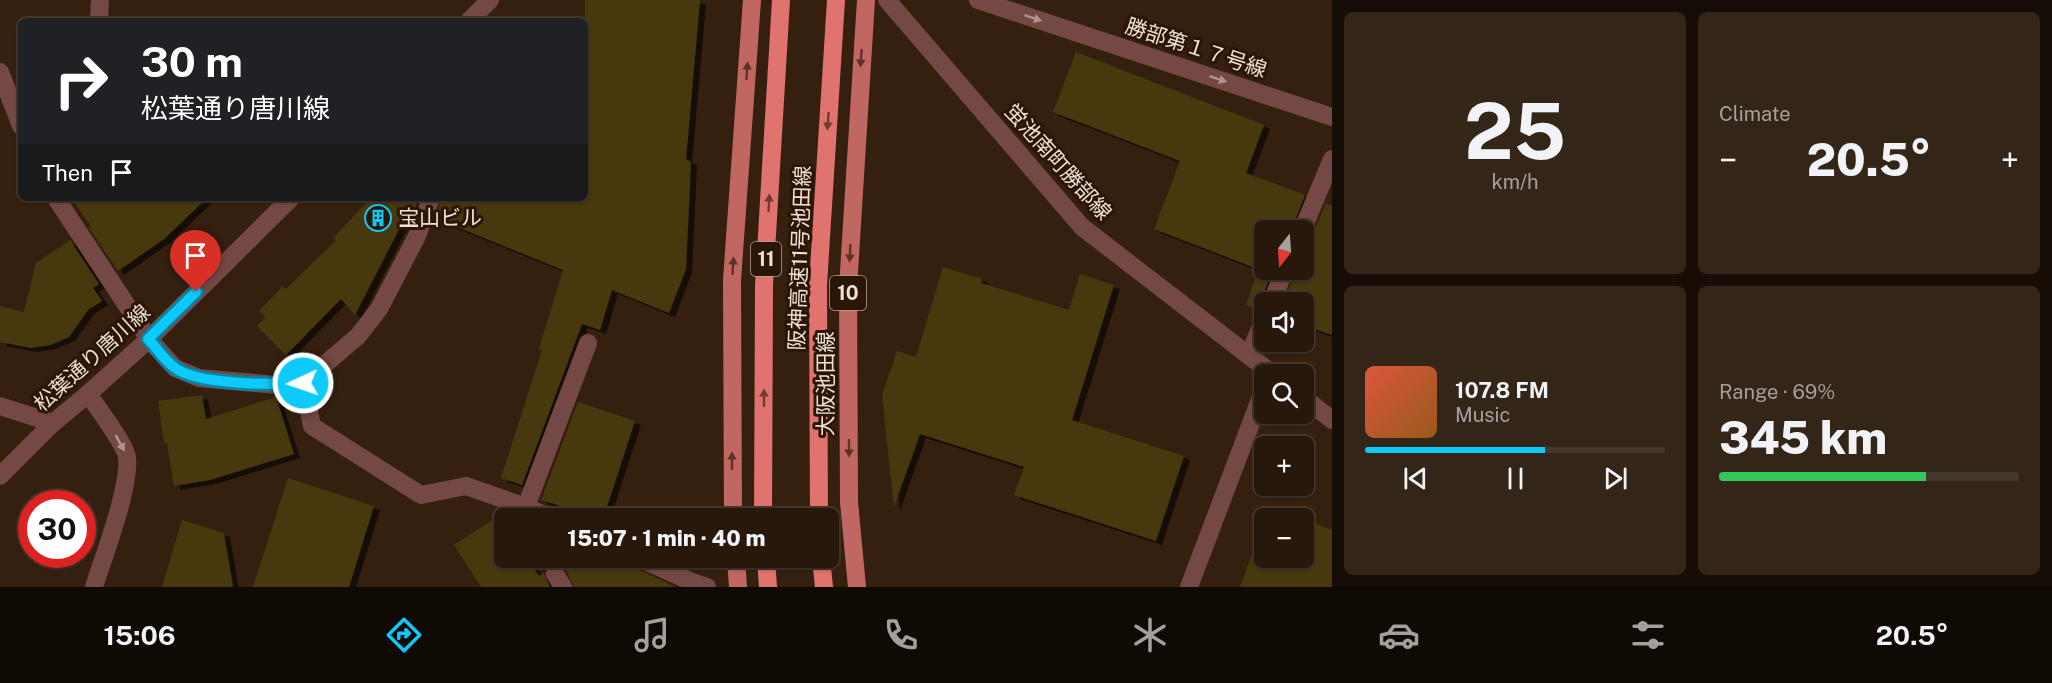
<!DOCTYPE html>
<html lang="en">
<head>
<meta charset="utf-8">
<style>
	:root { --surface:#28180b; --page:#342519; --text:#f1f3f6; --muted:#a5a09d; --line:#44372c; --accent:#0dcafa }
	body { margin:0; font-family:"Public Sans","Noto Sans JP",sans-serif; background:var(--page); color:var(--text); height:100vh; display:flex; flex-direction:column; font-size:22px; white-space:nowrap }
	* { box-sizing:border-box; margin:0 }
	p { font-size:20px; color:var(--muted) }
	.icon { flex:none; width:33px; height:33px; fill:none; stroke:currentColor; stroke-width:2; stroke-linecap:round; stroke-linejoin:round }
	.map { position:relative; flex:1; overflow:hidden }
	.drawer { display:flex; flex-direction:column; gap:12px; padding:12px; background:#160d06; width:720px }
	.drawer>* { flex:none }
	.hud { position:absolute; left:18px; top:18px; width:570px; height:183px; border-radius:9px; box-shadow:0 2px 4px #0004,0 0 0 2px var(--line); background:#202124; color:#fff; overflow:hidden }
	.needle { width:39px; rotate:197deg }
	.fabs { position:absolute; left:1254px; top:220px; display:grid; gap:12px }
	.fabs a { display:grid; place-items:center; width:60px; height:60px; border-radius:9px; background:var(--surface); box-shadow:0 2px 4px #0004,0 0 0 2px var(--line); font-size:30px }
	.speed { position:absolute; left:18px; top:490px; display:flex; gap:12px; font-size:30px; font-weight:700; text-align:center }
	.speed>* { display:grid; place-content:center; width:78px; height:78px; border-radius:50%; background:var(--surface); box-shadow:0 2px 4px #0004,0 0 0 2px var(--line); line-height:1 }
	.speed .limit { border:9px solid #d22; background:#fff; color:#111 }
	.pin { position:absolute; display:grid; place-items:center; width:51px; height:51px; color:#fff; margin:-62px -26px; border-radius:50% 50% 50% 0; rotate:-45deg; box-shadow:0 0 6px #0007 }
	.pin .icon { rotate:45deg }
	.me { position:absolute; width:66px; margin:-33px; rotate:267deg; stroke-linejoin:round; filter:drop-shadow(0 0 4px #0008) }
	.turn { display:flex; align-items:center; gap:21px; height:126px; padding:0 24px; font-size:27px }
	.turn .icon { width:78px; height:78px; stroke-width:2.5 }
	.turn b { display:block; font-size:42px; line-height:51px }
	.then { display:flex; align-items:center; height:57px; padding:0 24px; background:#0003; gap:12px; font-size:22px }
	.big { font-size:45px; font-weight:800; line-height:1.1 }
	.drawer .card { flex:1; display:flex; flex-direction:column; justify-content:center; gap:9px; min-width:0; padding:0 21px; border-radius:9px; background:var(--page) }
	.drawer .dial { align-items:center; gap:0 }
	.dial b { font-size:78px; line-height:1 }
	.song { display:flex; align-items:center; gap:18px }
	.cover { width:72px; height:72px; border-radius:9px; background:linear-gradient(135deg,hsl(10 70% 55%),hsl(30 70% 35%)) }
	.played { height:6px; border-radius:3px; background:linear-gradient(90deg,var(--accent) 60%,var(--line) 60%) }
	.keys { display:flex; justify-content:space-around; direction:ltr }
	.heat { display:flex; justify-content:space-between; align-items:center; font-size:33px; direction:ltr }
	.charge { height:9px; border-radius:4px; background:linear-gradient(90deg,#34c759 69%,var(--line) 0) }
	.drawer .tiles { flex:1; display:grid; gap:12px; grid-template-columns:repeat(2,1fr) }
	.trip { position:absolute; left:494px; top:508px; width:345px; height:60px; border-radius:9px; background:var(--surface); box-shadow:0 2px 4px #0004,0 0 0 2px var(--line); font-weight:800; line-height:60px; text-align:center }
	.tabs { display:flex; height:96px; justify-content:space-around; align-items:center; background:#100a04; color:var(--muted) }
	.tabs .icon { width:42px; height:42px }
	.tabs .active { color:var(--accent) }
	.tabs b { font-size:27px; color:var(--text) }
	main { display:flex; flex:1; min-height:0 }
	.map>svg:first-child { display:block }
</style>
</head>
<body>
<main>
<div class="map">
<svg width="1332" height="587" viewBox="0 0 1332 587">
	<defs>
		<filter id="shadow"><feDropShadow dx="6" dy="4" stdDeviation="0" flood-color="#0009"/></filter>
	</defs>
	<rect width="100%" height="100%" fill="#35200f"/>
	<g fill="#46390e" filter="url(#shadow)">
		<polygon points="585,0 700,0 686,159 691,162 686,269 669,313 612,290 600,330 582,324 522,485 501,478 542,350 539,349 563,270 435,218 442,198 585,198"/>
		<polygon points="1076,52 1264,125 1246,173 1305,195 1291,231 1264,231 1264,270 1273,270 1261,299 1261,308 1258,309 1246,305 1258,269 1154,229 1180,161 1053,112"/>
		<polygon points="71,198 207,198 164,239 118,271 89,228 91,226"/>
		<polygon points="371,198 419,198 415,210 410,208 355,315 341,299 286,355 257,326 266,317 259,311 283,286 286,289 336,240 333,238"/>
		<polygon points="1326,203 1332,206 1332,335 1304,325 1304,303 1283,303 1296,270 1304,270 1304,242 1312,236"/>
		<polygon points="70,240 99,284 93,288 102,301 88,310 69,337 50,345 31,348 0,342 0,306 24,312 36,263"/>
		<polygon points="943,267 982,279 981,283 1069,310 1080,274 1114,285 1072,420 1184,456 1156,541 1014,495 1024,467 920,434 894,507 882,395 897,351 916,357"/>
		<polygon points="202,395 206,419 276,397 294,454 210,480 174,486 167,443 164,443 158,401"/>
		<polygon points="578,402 635,421 603,519 541,500"/>
		<polygon points="288,478 374,506 349,587 253,587"/>
		<polygon points="1270,507 1303,519 1265,519"/>
		<polygon points="500,515 504,522 504,558 527,558 539,576 544,573 550,587 481,587 454,545"/>
		<polygon points="1304,519 1332,530 1332,587 1240,587 1264,521 1264,558 1304,558"/>
		<polygon points="182,520 224,533 233,587 162,587"/>
		<polygon points="569,558 613,558 676,587 574,587 565,568 559,564"/>
	</g>
	<g fill="none" stroke-linecap="round" stroke-linejoin="round">
		<g stroke="#744845" stroke-width="18">
			<polyline points="887,0 1082,227 1274,375"/>
			<polyline points="978,0 1332,117"/>
			<polyline points="99,21 100,0"/>
			<polyline points="469,21 490,0"/>
			<polyline points="0,72 21,126"/>
			<polyline points="56,198 149,339 175,368 199,378 277,385 303,383 358,336 379,309 417,236 431,198"/>
			<polyline points="1302,231 1332,159"/>
			<polyline points="1271,303 1285,270"/>
			<polyline points="1249,356 1264,319"/>
			<polyline points="303,383 312,426 421,495 466,486 526,507 553,519"/>
			<path d="M88,394C97,407 125,444 127,457C130,489 104,555 94,587"/>
			<polyline points="1304,398 1332,420"/>
			<polyline points="0,406 53,423"/>
			<polyline points="0,476 53,423 88,394 149,339 291,198"/>
			<polyline points="526,507 588,343"/>
			<polyline points="639,558 692,582 707,587"/>
			<polyline points="555,574 563,587"/>
			<polyline points="1189,587 1264,389"/>
		</g>
		<g stroke="#c16762" stroke-width="18">
			<polyline points="733,519 732,280 752,0"/>
			<polyline points="736,558 738,587"/>
			<polyline points="857,587 849,502 848,288 866,0"/>
		</g>
		<g stroke="#e0736d" stroke-width="18">
			<polyline points="763,519 764,285 781,0"/>
			<polyline points="819,519 818,285 836,0"/>
			<polyline points="766,558 768,587"/>
			<polyline points="821,558 824,587"/>
		</g>
	</g>
	<defs><path id="oneway-solid" d="M-6-.8H1V-3.2L6.5 0L1 3.2V.8H-6Z" transform="scale(1.5)"/></defs>
	<g fill="#b2948d">
		<use href="#oneway-solid" transform="translate(1033 18) rotate(18)"/>
		<use href="#oneway-solid" transform="translate(1218 79) rotate(18)"/>
		<use href="#oneway-solid" transform="translate(120 443) rotate(61)"/>
	</g>
	<g fill="#603226">
		<use href="#oneway-solid" transform="translate(861 58) rotate(94)"/>
		<use href="#oneway-solid" transform="translate(747 71) rotate(-86)"/>
		<use href="#oneway-solid" transform="translate(850 253) rotate(93)"/>
		<use href="#oneway-solid" transform="translate(733 266) rotate(-86)"/>
		<use href="#oneway-solid" transform="translate(849 448) rotate(90)"/>
		<use href="#oneway-solid" transform="translate(732 461) rotate(-90)"/>
	</g>
	<g fill="#733b2f">
		<use href="#oneway-solid" transform="translate(828 121) rotate(94)"/>
		<use href="#oneway-solid" transform="translate(769 203) rotate(-87)"/>
		<use href="#oneway-solid" transform="translate(764 398) rotate(-90)"/>
	</g>
	<g fill="none" stroke-linecap="round" stroke-linejoin="round">
		<defs>
			<path id="route" d="M196,292L148,339C157,348 164,360 174,367C195,385 275,385 303,383"/>
		</defs>
		<use href="#route" stroke="#0883a2" stroke-width="15"/>
		<use href="#route" stroke="#0dcafa" stroke-width="10"/>
	</g>
	<defs>
		<symbol id="building-ring" viewBox="-11 -11 22 22"><circle r="9.5" fill="#2b1605" stroke="#0dcafa" stroke-width="1.5"/><path d="M-4-6H4V6H1V3H-1V6H-4ZM-2.5-4.3h1.7v1.8h-1.7ZM.8-4.3h1.7v1.8H.8ZM-2.5-1h1.7V.8h-1.7ZM.8-1h1.7V.8H.8Z" fill="#0dcafa"/></symbol>
	</defs>
	<g fill-rule="evenodd">
		<use href="#building-ring" x="363" y="203" width="30" height="30"/>
	</g>
	<g text-anchor="middle" stroke-width="6" stroke-linejoin="round" paint-order="stroke">
		<g fill="#2b1605" stroke="#b4a397" stroke-width="1.5">
			<rect x="751" y="242" width="30" height="34" rx="4.5"/>
			<rect x="830" y="276" width="36" height="34" rx="4.5"/>
		</g>
		<g font-size="20" font-weight="bold" fill="#efe0d5">
			<text x="766" y="266">11</text>
			<text x="848" y="300">10</text>
		</g>
		<g font-size="21" fill="#efe0d5" stroke="#2b1605">
			<text transform="translate(1196 48) rotate(18)" y="7">勝部第１７号線</text>
			<text transform="translate(1058 162) rotate(48)" y="7">蛍池南町勝部線</text>
			<text transform="translate(800 258) rotate(-88)" y="7">阪神高速11号池田線</text>
			<text transform="translate(92 358) rotate(-42)" y="7">松葉通り唐川線</text>
			<text transform="translate(826 384) rotate(-90)" y="7">大阪池田線</text>
		</g>
		<g font-size="21" fill="#efe0d5" stroke="#2b1605" text-anchor="start">
			<text x="398" y="225">宝山ビル</text>
		</g>
	</g>
</svg>
<div class="fabs">
<a><svg class="needle" viewBox="-14 -14 28 28"><path d="M0-13l5 13h-10z" fill="#e53935"/><path d="M0 13l5-13h-10z" fill="#a5a09d"/></svg></a>
<a><svg class="icon" aria-label="sound" viewBox="0 0 24 24"><path d="M4 9h4l5-4v14l-5-4H4zM17 9q2 3 0 6"/></svg></a>
<a><svg class="icon" aria-label="search" viewBox="0 0 24 24"><circle cx="10" cy="10" r="6"/><path d="M15 15l6 6"/></svg></a>
<a>+</a>
<a>−</a>
</div>
<div class="speed"><div class="limit">30</div></div>
<div class="pin" style="left:196px;top:292px;background:#d93025"><svg class="icon" aria-label="arrive" viewBox="0 0 24 24"><path d="M6 21V4h12l-3 4 3 4H6"/></svg></div>
<svg class="me" style="left:303px;top:383px" viewBox="-20 -20 40 40"><circle r="17" fill="#0dcafa" stroke="#fff" stroke-width="3"/><path d="M0-11L8 9 0 5-8 9z" fill="#fff"/></svg>
<div class="trip">15:07 · 1 min · 40 m</div>
<div class="hud">
<div class="turn"><svg class="icon" aria-label="right" viewBox="0 0 24 24"><path d="M7 20v-9h11M14 6l5 5-5 5"/></svg><div><b>30 m</b>松葉通り唐川線</div></div>
<div class="then">Then<svg class="icon" aria-label="arrive" viewBox="0 0 24 24"><path d="M6 21V4h12l-3 4 3 4H6"/></svg></div>
</div>
</div>
<section class="drawer">
<div class="tiles">
<div class="card dial"><b>25</b><p>km/h</p></div>
<div class="card"><p>Climate</p>
<div class="heat"><a>−</a><b class="big">20.5°</b><a>+</a></div>
</div>
<div class="card">
<div class="song"><i class="cover"></i><div><b>107.8 FM</b><p>Music</p></div></div>
<div class="played"></div>
<div class="keys"><svg class="icon" aria-label="previous" viewBox="0 0 24 24"><path d="M18 5L8 12l10 7zM5 5v14"/></svg><svg class="icon" aria-label="pause" viewBox="0 0 24 24"><path d="M8 5v14M16 5v14"/></svg><svg class="icon" aria-label="next" viewBox="0 0 24 24"><path d="M6 5l10 7-10 7zM19 5v14"/></svg></div>
</div>
<div class="card"><p>Range · 69%</p><b class="big">345 km</b><div class="charge"></div></div>
</div>
</section>
</main>
<nav class="tabs">
<b>15:06</b>
<svg class="icon active" aria-label="directions" viewBox="0 0 24 24"><path d="M12 3l9 9-9 9-9-9zM9 14v-3h6M13 9l2 2-2 2"/></svg>
<svg class="icon" aria-label="music" viewBox="0 0 24 24"><path d="M9 18V5l10-2v13"/><circle cx="6" cy="18" r="3"/><circle cx="16" cy="16" r="3"/></svg>
<svg class="icon" aria-label="phone" viewBox="0 0 24 24"><path d="M5 4h4l2 5-3 2q2 4 5 5l2-3 5 2v4C11 20 4 13 5 4z"/></svg>
<svg class="icon" aria-label="climate" viewBox="0 0 24 24"><path d="M12 3v18M4 7l16 10M4 17L20 7"/></svg>
<svg class="icon" aria-label="car" viewBox="0 0 24 24"><path d="M5 17H2v-5l4-1 3-4h7l3 4 3 1v5h-3M9 17h6M6 11h13"/><circle cx="7" cy="17" r="2"/><circle cx="17" cy="17" r="2"/></svg>
<svg class="icon" aria-label="filters" viewBox="0 0 24 24"><path d="M4 7h16M4 17h16"/><circle cx="9" cy="7" r="2"/><circle cx="15" cy="17" r="2"/></svg>
<b>20.5°</b>
</nav>
</body>
</html>
